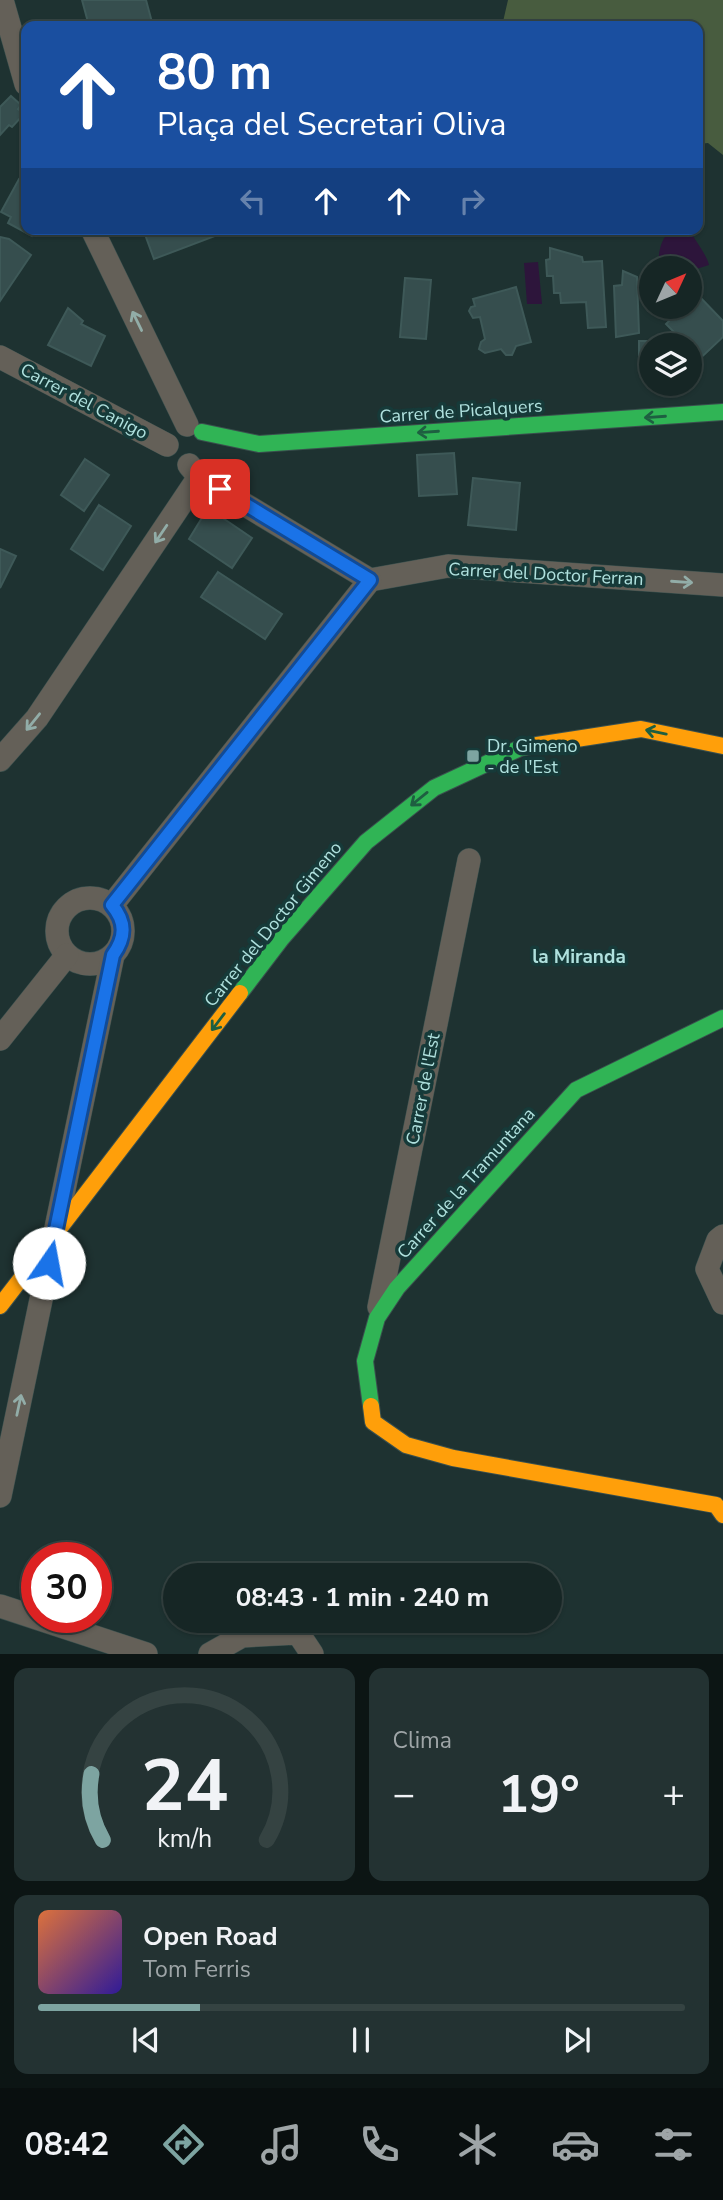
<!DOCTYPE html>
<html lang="es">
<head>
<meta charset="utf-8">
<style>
	:root { --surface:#162625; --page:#233232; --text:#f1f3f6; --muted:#9ea5a7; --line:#354342; --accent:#7da4a1 }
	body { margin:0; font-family:"Nunito Sans",sans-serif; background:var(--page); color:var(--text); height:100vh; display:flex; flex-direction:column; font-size:26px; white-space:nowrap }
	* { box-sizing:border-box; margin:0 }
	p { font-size:23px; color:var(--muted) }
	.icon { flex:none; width:38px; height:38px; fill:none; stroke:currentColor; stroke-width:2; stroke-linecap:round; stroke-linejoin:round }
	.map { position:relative; height:1654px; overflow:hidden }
	.drawer { display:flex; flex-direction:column; gap:14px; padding:14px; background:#0c1514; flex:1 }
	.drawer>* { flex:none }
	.hud { position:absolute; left:21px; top:21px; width:682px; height:214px; border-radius:14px; box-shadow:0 2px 5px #0004,0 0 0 2px var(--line); background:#1a4fa0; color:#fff; overflow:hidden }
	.needle { width:46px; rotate:46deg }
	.fabs { position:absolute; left:639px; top:256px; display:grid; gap:14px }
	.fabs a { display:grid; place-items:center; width:63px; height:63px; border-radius:50%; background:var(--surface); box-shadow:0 2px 5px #0004,0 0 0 2px var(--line); font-size:35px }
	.speed { position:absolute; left:21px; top:1542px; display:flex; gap:14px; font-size:35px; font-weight:700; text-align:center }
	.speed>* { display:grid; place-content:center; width:91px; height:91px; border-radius:50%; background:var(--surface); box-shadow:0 2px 5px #0004,0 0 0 2px var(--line); line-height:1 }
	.speed .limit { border:10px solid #d22; background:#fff; color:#111 }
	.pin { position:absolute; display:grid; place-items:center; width:60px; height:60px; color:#fff; margin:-30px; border-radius:14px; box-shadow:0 4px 10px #0006 }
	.me { position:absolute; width:77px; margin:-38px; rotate:12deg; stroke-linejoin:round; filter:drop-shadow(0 0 5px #0008) }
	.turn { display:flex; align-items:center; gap:24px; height:147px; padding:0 21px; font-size:32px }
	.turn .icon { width:91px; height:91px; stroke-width:2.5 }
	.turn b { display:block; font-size:49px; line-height:60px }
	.lanes { display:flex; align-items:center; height:66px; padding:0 21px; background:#0003; justify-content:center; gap:35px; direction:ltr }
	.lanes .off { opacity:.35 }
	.big { font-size:52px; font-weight:700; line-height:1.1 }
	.drawer .widget { flex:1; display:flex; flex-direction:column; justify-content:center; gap:10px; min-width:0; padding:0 24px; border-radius:14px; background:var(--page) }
	.drawer .dial { align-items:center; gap:0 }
	.dial svg { height:182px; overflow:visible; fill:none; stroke:var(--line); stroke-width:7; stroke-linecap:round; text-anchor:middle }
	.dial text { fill:var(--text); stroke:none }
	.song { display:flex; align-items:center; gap:21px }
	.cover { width:84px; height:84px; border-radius:10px; background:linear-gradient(135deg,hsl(20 70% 55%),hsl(250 70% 35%)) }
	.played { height:7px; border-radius:4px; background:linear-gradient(90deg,var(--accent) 25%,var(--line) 25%) }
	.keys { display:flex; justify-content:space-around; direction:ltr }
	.heat { display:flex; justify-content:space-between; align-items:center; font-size:38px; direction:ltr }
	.drawer .tiles { flex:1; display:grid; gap:14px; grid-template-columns:1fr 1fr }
	.widget:last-child { grid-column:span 2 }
	.trip { position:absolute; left:163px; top:1563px; width:399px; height:70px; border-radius:35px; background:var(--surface); box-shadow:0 2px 5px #0004,0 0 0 2px var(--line); font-weight:700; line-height:70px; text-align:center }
	.menu { display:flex; height:112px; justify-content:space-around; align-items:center; background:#090f0f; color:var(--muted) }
	.menu .icon { width:49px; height:49px }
	.menu .on { color:var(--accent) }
	.menu b { font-size:32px; color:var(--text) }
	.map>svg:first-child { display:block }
</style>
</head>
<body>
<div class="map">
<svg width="723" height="1654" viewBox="0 0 723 1654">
	<rect width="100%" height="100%" fill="#1e3231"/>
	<polygon fill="#485c3f" points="508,0 723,0 723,155 708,143 698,144 698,26 502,26"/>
	<g fill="#2d153b">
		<path d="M671,229H689C694,239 707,255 709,265L690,271V268H662L659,265C658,250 661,240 671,229Z"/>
		<polygon points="538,262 542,304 527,304 524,263"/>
	</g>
	<g fill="#364e4e" stroke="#3e5958" stroke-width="2">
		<polygon points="82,0 146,0 153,26 89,26"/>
		<polygon points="11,96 21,105 18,109 24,114 12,127 9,125 0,135 0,107"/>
		<polygon points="19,179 26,183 26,229 36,229 32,236 8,223 11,217 1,212"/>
		<polygon points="143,229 222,229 223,233 154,259"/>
		<polygon points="0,237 9,239 31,255 0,301"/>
		<polygon points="550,248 582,257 583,262 602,261 606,327 588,328 586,302 561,303 560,293 554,293 553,276 547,276 546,260 550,259"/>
		<polygon points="623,271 637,277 639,333 616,337 614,286 622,285"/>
		<polygon points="405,278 431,280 426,339 400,337"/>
		<polygon points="516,287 531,342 516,346 512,355 506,355 501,349 485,353 479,349 481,342 485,339 480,317 473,318 469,311 471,307 475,306 473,299"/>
		<polygon points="697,294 723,321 723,337 693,365 690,361 690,345 680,345 672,336 675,333 666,324 684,306 690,306 691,295 694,298"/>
		<polygon points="68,308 83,321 81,324 105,336 91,366 48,345"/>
		<polygon points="639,341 661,341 661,345 651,345 651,357 639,358"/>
		<polygon points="454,453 457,494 419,496 417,455"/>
		<polygon points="85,459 109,475 84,511 61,495"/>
		<polygon points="473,478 520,483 516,530 468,525"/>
		<polygon points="99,505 131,526 103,570 71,549"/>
		<polygon points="208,508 252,538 232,568 189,539"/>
		<polygon points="0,549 16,556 0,588"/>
		<polygon points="218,572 282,614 265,639 201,597"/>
	</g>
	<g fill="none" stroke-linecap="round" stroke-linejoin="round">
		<defs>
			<g id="street">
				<polyline points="2,0 26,84"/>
				<polyline points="92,229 187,425"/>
				<polyline points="0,357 167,445"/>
				<polyline points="189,465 199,477 370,580"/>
				<polyline points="370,580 448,566 723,585"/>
				<polyline points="0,760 37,718 199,477"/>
				<circle cx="90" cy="931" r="33"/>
				<polyline points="112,905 370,580"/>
				<polyline points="0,1039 67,955"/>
				<polyline points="723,1236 718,1240 707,1269 723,1303"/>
				<polyline points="379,1307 469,860"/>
				<polyline points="0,1496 113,955"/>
				<polyline points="0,1606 146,1654"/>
				<polyline points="210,1654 242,1636 298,1633 312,1654"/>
			</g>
			<g id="fast">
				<polyline points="202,432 259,444 723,412"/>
				<polyline points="240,993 282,938 366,842 434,788 520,748 537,745"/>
				<polyline points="371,1406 365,1361 377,1318 397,1288 576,1090 723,1018"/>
			</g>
			<g id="slow">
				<polyline points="537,745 641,729 723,746"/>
				<polyline points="0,1306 240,993"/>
				<polyline points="371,1406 373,1422 406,1445 453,1458 716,1505 723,1515"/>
			</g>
		</defs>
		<use href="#street" stroke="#3a504e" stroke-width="24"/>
		<use href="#fast" stroke="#3a504e" stroke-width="18"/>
		<use href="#slow" stroke="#3a504e" stroke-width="18"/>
		<use href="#street" stroke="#646058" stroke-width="23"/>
		<use href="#fast" stroke="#30b455" stroke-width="16"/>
		<use href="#slow" stroke="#ff9f0a" stroke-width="16"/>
	</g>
	<defs><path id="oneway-shaft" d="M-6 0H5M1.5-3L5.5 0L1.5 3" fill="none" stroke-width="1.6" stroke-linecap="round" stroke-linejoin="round" transform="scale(1.75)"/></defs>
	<g stroke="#92ada8">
		<use href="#oneway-shaft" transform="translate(137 321) rotate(-116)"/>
		<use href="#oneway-shaft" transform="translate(161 534) rotate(124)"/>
		<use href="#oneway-shaft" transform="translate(682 582) rotate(4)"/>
		<use href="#oneway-shaft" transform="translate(33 722) rotate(129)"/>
		<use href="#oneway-shaft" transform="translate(19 1405) rotate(-78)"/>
	</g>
	<g stroke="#1e5f41">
		<use href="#oneway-shaft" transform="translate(655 417) rotate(176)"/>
		<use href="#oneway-shaft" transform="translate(428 432) rotate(176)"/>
		<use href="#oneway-shaft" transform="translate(656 732) rotate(-168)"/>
		<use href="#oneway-shaft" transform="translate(419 799) rotate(141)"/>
		<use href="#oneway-shaft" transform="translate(218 1022) rotate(127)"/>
	</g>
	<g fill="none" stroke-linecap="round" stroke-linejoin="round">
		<defs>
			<path id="route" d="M49,1263L113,955C126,937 126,922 112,905L370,580L220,489"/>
		</defs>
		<use href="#route" stroke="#114b97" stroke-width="18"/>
		<use href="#route" stroke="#1a73e8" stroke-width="12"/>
	</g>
	<rect fill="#7da4a1" stroke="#163a39" stroke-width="2.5" x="466" y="749" width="14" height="14" rx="3.5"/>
	<g text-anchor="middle" stroke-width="7" stroke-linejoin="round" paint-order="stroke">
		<g font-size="18" fill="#b0e1de" stroke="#163a39">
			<text transform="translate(84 401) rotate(28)" y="6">Carrer del Canigo</text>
			<text transform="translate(461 411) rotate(-4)" y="6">Carrer de Picalquers</text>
			<text transform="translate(546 574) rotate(3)" y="6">Carrer del Doctor Ferran</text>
			<text transform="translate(273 924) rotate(-51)" y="6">Carrer del Doctor Gimeno</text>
			<text transform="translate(423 1089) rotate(-79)" y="6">Carrer de l'Est</text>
			<text transform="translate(466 1183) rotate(-48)" y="6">Carrer de la Tramuntana</text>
		</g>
		<g font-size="18" fill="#b0e1de" stroke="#163a39" text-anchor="start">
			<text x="487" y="752">Dr. Gimeno<tspan x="487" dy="21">- de l'Est</tspan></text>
		</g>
		<g font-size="19" font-weight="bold" fill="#b0e1de" stroke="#163a39">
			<text x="579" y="963">la Miranda</text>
		</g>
	</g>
</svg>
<div class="fabs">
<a><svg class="needle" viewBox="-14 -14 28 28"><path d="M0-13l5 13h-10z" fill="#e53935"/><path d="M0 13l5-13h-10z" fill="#9ea5a7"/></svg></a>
<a><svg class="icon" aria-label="layers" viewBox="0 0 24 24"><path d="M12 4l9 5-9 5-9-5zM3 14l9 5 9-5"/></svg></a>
</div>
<div class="speed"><div class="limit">30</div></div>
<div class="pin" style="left:220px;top:489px;background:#d93025"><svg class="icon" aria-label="arrive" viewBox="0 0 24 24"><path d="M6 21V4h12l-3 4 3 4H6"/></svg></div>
<svg class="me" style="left:49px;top:1263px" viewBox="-20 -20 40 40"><circle r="19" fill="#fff"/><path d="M0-13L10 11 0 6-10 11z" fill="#1a73e8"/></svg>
<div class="trip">08:43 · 1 min · 240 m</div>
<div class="hud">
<div class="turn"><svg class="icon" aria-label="ahead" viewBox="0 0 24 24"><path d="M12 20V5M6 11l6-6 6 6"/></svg><div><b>80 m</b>Plaça del Secretari Oliva</div></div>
<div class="lanes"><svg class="icon off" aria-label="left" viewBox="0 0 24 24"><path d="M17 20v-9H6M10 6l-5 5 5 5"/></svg><svg class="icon" aria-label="ahead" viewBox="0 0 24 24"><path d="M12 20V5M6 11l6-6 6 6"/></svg><svg class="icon" aria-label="ahead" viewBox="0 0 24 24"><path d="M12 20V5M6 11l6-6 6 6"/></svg><svg class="icon off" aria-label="right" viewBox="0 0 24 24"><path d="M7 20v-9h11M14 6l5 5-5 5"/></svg></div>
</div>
</div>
<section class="drawer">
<div class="tiles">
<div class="widget dial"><svg viewBox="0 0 100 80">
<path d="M14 69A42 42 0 1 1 86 69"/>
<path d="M14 69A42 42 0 0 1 9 40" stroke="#7da4a1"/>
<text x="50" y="56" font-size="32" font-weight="700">24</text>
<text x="50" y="72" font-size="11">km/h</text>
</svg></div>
<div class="widget"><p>Clima</p>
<div class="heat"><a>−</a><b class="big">19°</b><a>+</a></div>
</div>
<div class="widget">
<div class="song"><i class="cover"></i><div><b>Open Road</b><p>Tom Ferris</p></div></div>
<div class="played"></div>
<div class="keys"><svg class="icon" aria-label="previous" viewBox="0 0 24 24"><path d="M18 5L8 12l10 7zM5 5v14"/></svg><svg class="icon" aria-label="pause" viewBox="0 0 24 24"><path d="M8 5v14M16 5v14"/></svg><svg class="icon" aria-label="next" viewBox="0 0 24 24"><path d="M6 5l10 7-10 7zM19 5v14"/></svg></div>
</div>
</div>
</section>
<nav class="menu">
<b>08:42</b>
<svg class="icon on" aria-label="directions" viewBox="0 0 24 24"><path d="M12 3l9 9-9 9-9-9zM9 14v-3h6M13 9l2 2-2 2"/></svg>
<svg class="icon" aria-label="music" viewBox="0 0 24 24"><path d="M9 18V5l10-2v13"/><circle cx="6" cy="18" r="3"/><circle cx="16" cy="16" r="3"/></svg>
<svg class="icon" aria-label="phone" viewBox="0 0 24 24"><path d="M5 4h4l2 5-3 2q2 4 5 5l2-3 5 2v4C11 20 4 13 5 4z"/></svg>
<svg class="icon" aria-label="climate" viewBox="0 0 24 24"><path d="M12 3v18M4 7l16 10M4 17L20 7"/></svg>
<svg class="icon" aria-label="car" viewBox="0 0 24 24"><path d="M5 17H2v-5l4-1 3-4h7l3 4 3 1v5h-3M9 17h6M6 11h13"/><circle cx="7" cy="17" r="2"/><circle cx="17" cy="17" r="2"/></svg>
<svg class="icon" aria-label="filters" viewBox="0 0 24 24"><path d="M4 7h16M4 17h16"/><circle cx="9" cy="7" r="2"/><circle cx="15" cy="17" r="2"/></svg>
</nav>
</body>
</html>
